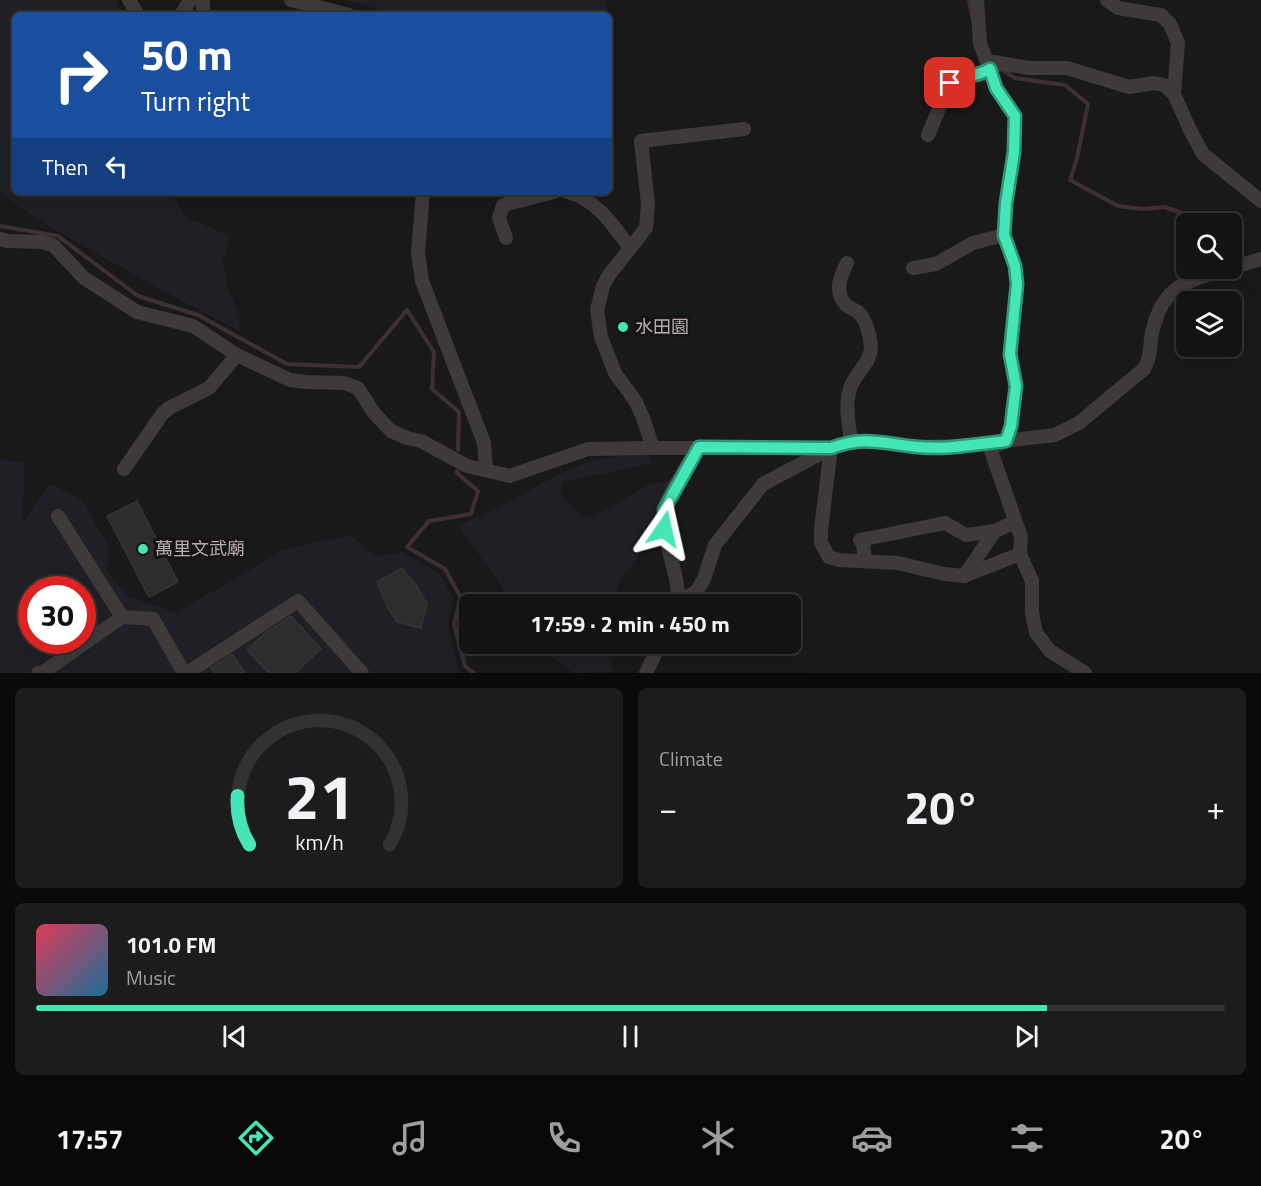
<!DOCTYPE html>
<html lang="en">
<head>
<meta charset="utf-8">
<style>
	:root { --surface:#141313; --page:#1d1c1c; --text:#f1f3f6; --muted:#9d9ea0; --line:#333233; --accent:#45e6b5 }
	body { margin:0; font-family:"Titillium Web","Noto Sans TC",sans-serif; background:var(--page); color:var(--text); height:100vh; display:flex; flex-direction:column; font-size:22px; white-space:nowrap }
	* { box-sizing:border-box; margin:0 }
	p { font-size:20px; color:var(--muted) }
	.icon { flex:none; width:33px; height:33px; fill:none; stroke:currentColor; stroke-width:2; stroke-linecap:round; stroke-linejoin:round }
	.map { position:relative; height:673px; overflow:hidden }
	.side { display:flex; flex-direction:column; gap:15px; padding:15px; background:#0b0a0a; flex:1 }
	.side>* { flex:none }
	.guide { position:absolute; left:12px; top:12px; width:600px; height:183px; border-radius:9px; box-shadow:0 6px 24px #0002,0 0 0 2px var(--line); background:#1a4fa0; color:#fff; overflow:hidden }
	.buttons { position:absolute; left:1176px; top:213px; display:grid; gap:12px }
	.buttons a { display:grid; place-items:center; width:66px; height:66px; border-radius:9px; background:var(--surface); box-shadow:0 6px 24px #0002,0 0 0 2px var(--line); font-size:30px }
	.speed { position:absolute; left:18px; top:576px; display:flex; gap:12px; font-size:30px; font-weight:700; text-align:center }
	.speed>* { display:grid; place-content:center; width:78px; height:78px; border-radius:50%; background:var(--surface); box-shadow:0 6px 24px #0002,0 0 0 2px var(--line); line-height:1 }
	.speed .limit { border:9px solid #d22; background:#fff; color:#111 }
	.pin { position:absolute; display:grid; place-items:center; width:51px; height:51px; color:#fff; margin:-26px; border-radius:12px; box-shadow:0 3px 9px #0006 }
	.me { position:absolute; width:66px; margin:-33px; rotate:11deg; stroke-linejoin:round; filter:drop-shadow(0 0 4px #0008) }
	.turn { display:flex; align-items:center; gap:21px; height:126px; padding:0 30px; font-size:27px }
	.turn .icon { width:78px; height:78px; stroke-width:2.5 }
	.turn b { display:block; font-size:42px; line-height:51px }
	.then { display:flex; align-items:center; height:57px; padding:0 30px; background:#0003; gap:12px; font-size:22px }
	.big { font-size:45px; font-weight:700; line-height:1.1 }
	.side .widget { flex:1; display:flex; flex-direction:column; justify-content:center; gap:9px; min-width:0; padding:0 21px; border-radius:9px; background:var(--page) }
	.side .dial { align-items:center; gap:0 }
	.dial svg { height:156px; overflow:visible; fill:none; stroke:var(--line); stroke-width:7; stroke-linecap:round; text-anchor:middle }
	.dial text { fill:var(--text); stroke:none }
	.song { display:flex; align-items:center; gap:18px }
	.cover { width:72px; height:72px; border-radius:9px; background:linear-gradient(135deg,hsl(350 70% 55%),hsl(200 70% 35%)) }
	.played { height:6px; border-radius:3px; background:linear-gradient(90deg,var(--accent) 85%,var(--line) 85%) }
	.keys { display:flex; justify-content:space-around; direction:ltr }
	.heat { display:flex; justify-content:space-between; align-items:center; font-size:33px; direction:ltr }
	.side .tiles { flex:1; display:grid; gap:15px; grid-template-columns:1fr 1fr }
	.widget:last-child { grid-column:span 2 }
	.trip { position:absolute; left:459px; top:594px; width:342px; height:60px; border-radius:9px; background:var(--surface); box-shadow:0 6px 24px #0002,0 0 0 2px var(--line); font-weight:700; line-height:60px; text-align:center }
	.menu { display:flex; height:96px; justify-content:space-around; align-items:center; background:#080808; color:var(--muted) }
	.menu .icon { width:42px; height:42px }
	.menu .selected { color:var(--accent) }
	.menu b { font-size:27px; color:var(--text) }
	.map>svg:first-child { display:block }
</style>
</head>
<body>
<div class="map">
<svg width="1261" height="673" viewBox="0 0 1261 673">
	<rect width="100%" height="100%" fill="#1a1919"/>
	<g fill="#201f25" fill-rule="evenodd">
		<path d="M0,0H116L121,15H15V192H171L186,217L230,236L223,259L227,287L240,316L239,331C184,302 130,273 77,242C51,227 22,212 0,191Z"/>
		<polygon points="346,0 606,0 607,15 400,15"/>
		<path d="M647,454L653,463L563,482L560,494L582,516L591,517L619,503L648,485L670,480L645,546L619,583L611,604H514L458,525C502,510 540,481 583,464C603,456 626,456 647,454Z"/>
		<path d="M0,460L24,462L23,523L50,484L81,499L109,547L107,571L129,597L176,613L283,550L350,535L375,556L402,552L439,573L453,598L448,624L458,670L462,673H0ZM32,590H82V640H32Z"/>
		<polygon points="542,644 600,644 615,672 573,673 550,655"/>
	</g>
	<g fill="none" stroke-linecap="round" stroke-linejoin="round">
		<g stroke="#3e2f37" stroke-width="4">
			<polyline points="969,0 972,17"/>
			<polyline points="1001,69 1015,78 1065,85 1088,104 1077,158 1070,180 1118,206 1143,209 1164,207 1182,213 1186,224"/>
			<polyline points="0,226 58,236 138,296 198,315 287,364 359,367 407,310 434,352 432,389 459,412 458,450"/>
			<polyline points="457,471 457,473 478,491 471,514 429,521 407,547 445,569 461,598 454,624 465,666 474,673"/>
		</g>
	</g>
	<g fill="#2e2c2c" stroke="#363333" stroke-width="1.5">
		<polygon points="137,501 178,582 149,597 107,516"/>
		<polygon points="402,568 416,585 427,604 421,628 397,622 388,608 377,582"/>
		<polygon points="291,616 321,649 295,673 269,673 247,650 265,633"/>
		<polygon points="232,654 245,673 215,673 211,668"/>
	</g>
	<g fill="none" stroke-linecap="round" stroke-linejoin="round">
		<g stroke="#3f3a3a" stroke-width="14">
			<polyline points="129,0 138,15"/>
			<polyline points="203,0 203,15"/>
			<polyline points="291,0 349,15"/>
			<polyline points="977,0 980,43 996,88 1015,116 1014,152 1006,203 1004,235 1015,266 1017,284 1010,354 1016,386 1011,426 1006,441 990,448 1021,537 1020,554 1032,581 1032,612 1036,633 1050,651 1085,673"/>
			<polyline points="1107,0 1118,8 1161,15 1170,24 1178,43 1174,94"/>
			<polyline points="181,15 190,0"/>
			<path d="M744,129L641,141L648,204L646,228L609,275L603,286L597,310L601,337L615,373L636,402L643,418L653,448H831L851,441L881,442L919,447L961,446L1055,435L1079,423L1144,369C1152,354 1149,348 1152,333C1163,283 1187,282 1230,268"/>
			<polyline points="928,135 950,83 955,80 981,75 996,66 994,62 1029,68 1067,68 1129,87 1154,83 1164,85 1174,94 1190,130 1203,154 1261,201"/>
			<polyline points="423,192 418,252 422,281 484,443 486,470"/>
			<path d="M568,192C597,200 613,225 630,248"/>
			<polyline points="506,238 499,218 503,205 554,192"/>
			<polyline points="0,239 7,241 41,242 53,245 84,278 137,312 193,326 237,355 290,380 306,382 344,383 358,388 374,413 391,431 407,438 421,441 467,466 510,476 588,449 653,448"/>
			<path d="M847,263C841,275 833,292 846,305C849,308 854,309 858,312C866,319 870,335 871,346C872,361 856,373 851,386C844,403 849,423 851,441"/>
			<polyline points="913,268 936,264 973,243 1004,235"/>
			<polyline points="1232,268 1261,259"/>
			<polyline points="124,469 163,413 169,408 209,388 237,355"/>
			<polyline points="58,516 122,617"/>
			<polyline points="865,561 863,544 860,540 945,523 966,535 995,531"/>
			<polyline points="964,576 995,531 1015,522"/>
			<polyline points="679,601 696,592 704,579 715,545 763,484 831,448 821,529 821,543 829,557 839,560 898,563 944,574 964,576 1020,554"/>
			<path d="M677,604C683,583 661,541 664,513C665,497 690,462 698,447"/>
			<polyline points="38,673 42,673 122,617 153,619 184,673"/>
			<polyline points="187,673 298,601 362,673"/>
			<polyline points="646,673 660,644"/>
		</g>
	</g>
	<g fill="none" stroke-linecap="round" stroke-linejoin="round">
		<defs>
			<path id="route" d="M664,529V510L699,447L831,448C866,435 883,444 918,447C947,450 977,444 1006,441L1011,426L1016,386L1010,354L1017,284L1015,266L1004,235L1006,203L1014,152L1015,116L996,88L990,69C977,77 962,75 950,83"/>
		</defs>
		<use href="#route" stroke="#2d9676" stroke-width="15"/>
		<use href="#route" stroke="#45e6b5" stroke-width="10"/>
	</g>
	<g fill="#45e6b5" stroke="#151413" stroke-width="2">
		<circle cx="623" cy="327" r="6"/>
		<circle cx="143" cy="549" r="6"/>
	</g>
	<g text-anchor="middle" stroke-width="6" stroke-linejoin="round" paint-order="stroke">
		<g font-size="18" fill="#b9acaf" stroke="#151413" text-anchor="start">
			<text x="635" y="333">水田園</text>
			<text x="155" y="555">萬里文武廟</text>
		</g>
	</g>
</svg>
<div class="buttons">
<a><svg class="icon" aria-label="search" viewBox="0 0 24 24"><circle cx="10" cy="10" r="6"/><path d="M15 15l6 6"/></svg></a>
<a><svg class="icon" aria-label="layers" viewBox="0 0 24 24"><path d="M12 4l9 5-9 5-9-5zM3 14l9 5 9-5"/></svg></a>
</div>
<div class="speed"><div class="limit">30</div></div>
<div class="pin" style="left:950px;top:83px;background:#d93025"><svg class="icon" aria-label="arrive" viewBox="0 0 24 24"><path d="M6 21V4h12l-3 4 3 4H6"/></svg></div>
<svg class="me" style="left:664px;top:529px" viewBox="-20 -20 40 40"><path d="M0-17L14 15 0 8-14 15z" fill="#45e6b5" stroke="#fff" stroke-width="4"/></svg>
<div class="trip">17:59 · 2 min · 450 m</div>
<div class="guide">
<div class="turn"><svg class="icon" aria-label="right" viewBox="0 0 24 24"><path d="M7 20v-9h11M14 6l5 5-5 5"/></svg><div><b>50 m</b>Turn right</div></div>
<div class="then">Then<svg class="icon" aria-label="left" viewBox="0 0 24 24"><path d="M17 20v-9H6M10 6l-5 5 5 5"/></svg></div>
</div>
</div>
<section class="side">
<div class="tiles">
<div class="widget dial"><svg viewBox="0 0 100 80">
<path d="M14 69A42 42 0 1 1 86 69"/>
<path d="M14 69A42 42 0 0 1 8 44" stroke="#45e6b5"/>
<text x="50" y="56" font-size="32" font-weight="700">21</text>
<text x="50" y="72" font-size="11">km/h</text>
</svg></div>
<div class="widget"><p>Climate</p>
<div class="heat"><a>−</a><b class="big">20°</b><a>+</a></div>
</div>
<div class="widget">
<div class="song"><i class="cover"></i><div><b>101.0 FM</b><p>Music</p></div></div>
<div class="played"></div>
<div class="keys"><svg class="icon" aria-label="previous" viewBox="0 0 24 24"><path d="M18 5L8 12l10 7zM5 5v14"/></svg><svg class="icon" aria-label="pause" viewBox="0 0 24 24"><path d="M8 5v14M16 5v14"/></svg><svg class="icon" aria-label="next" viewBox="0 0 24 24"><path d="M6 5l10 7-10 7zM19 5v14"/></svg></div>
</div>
</div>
</section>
<nav class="menu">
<b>17:57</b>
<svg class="icon selected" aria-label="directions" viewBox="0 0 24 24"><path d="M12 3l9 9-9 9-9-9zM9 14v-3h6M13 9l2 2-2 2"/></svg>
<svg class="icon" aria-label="music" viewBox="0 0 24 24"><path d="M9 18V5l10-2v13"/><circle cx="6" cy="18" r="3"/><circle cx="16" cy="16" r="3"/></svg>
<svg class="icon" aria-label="phone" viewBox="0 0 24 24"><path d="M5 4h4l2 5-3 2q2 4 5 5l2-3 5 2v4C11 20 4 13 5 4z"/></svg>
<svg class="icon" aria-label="climate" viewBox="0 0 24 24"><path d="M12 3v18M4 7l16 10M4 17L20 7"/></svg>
<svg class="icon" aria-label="car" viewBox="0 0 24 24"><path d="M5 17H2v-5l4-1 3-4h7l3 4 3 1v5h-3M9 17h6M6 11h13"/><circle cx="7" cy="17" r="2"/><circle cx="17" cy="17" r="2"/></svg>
<svg class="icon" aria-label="filters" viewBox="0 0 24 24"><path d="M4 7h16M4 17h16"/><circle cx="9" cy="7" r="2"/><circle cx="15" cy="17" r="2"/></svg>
<b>20°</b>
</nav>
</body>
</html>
